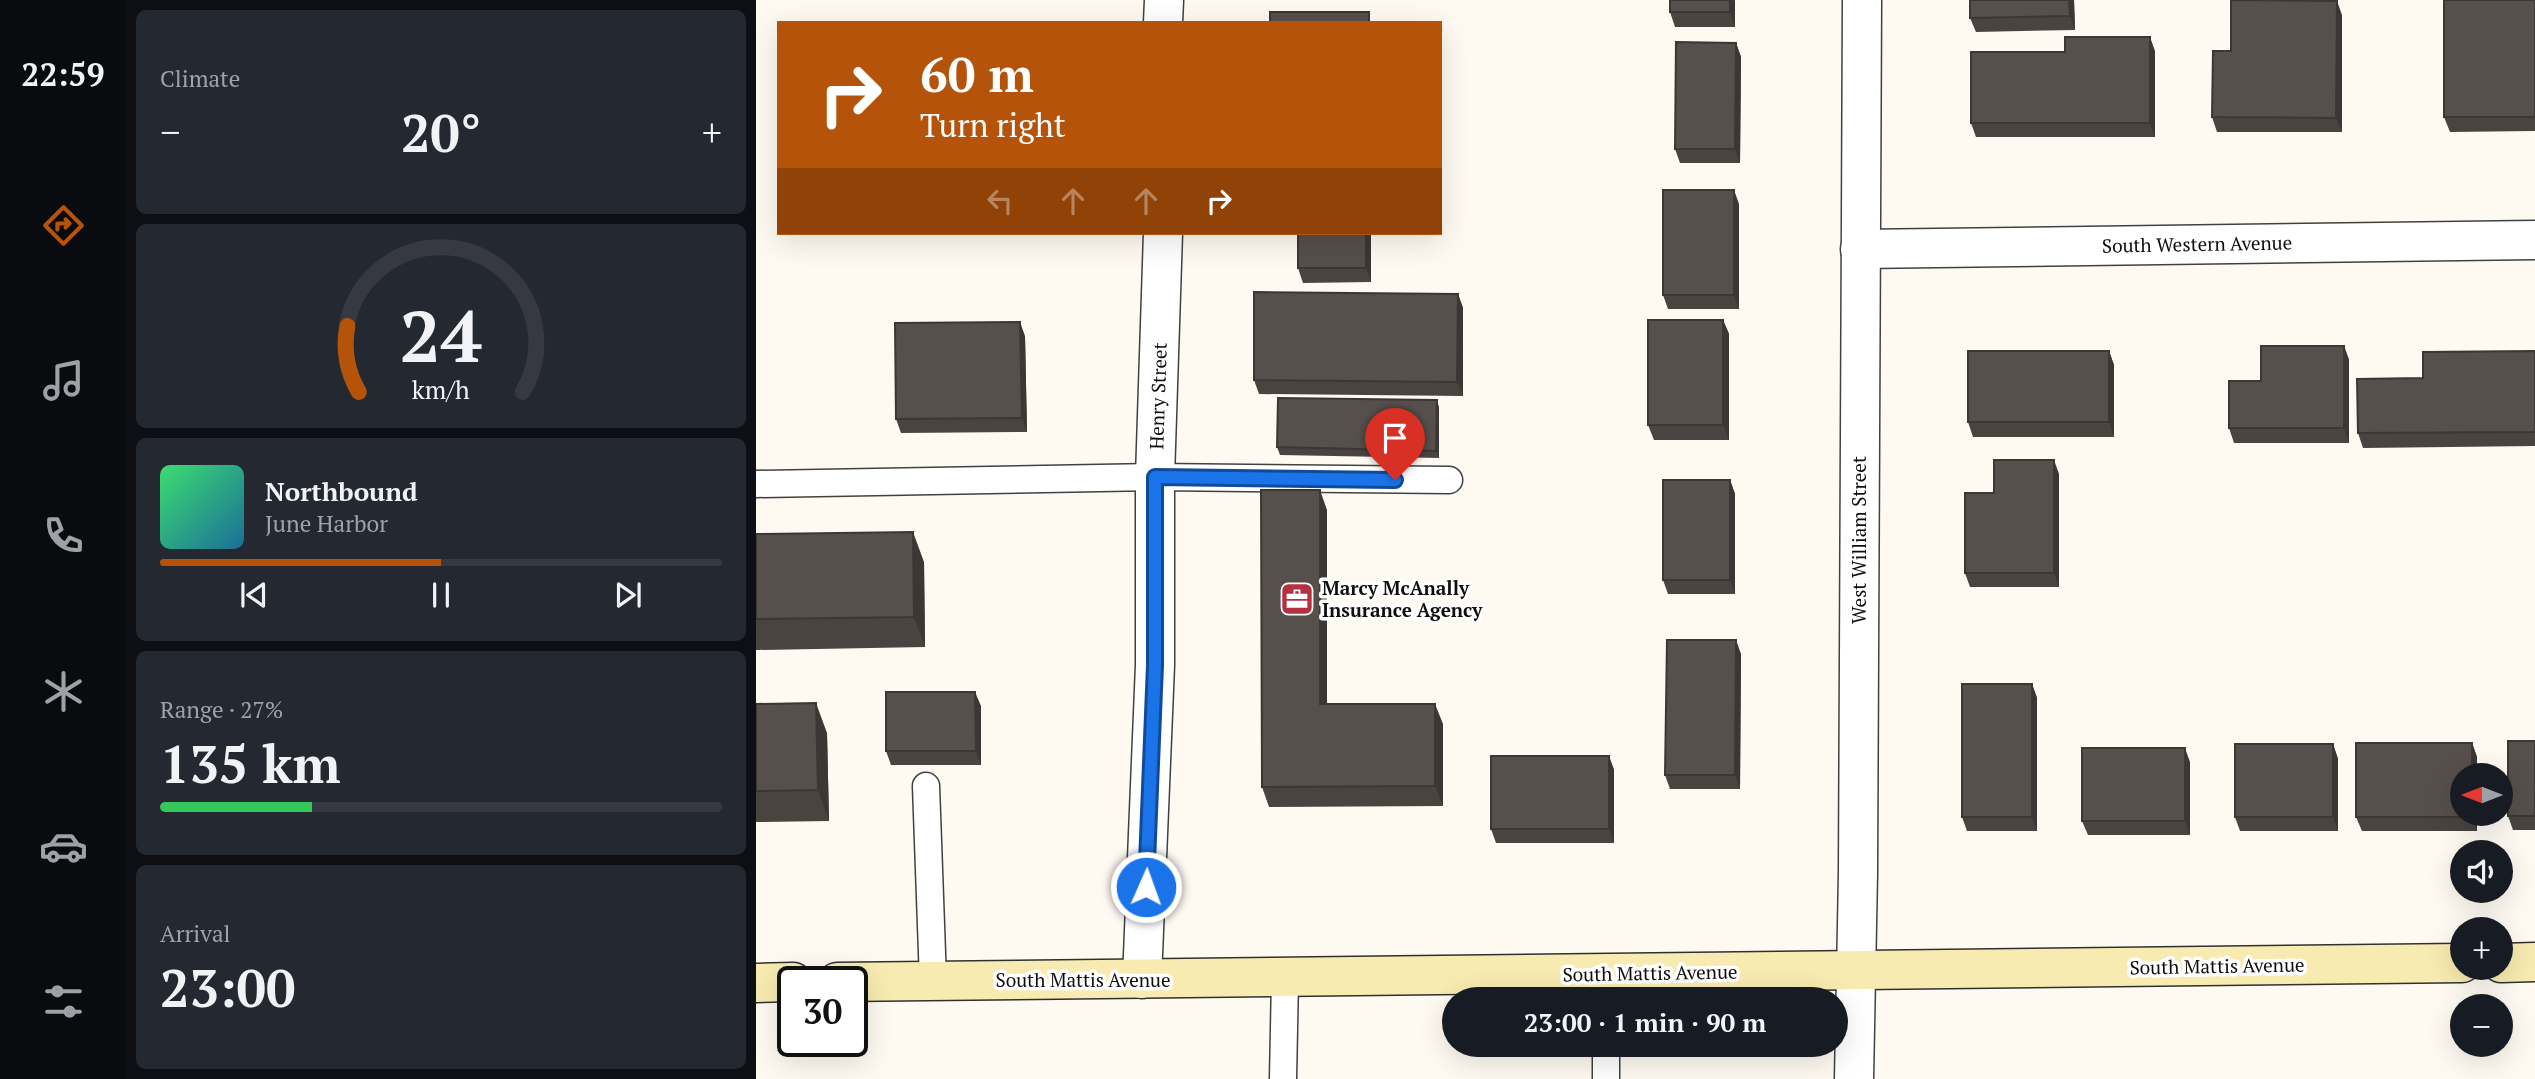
<!DOCTYPE html>
<html lang="en">
<head>
<meta charset="utf-8">
<style>
	:root { --surface:#171b24; --page:#242831; --text:#f1f3f6; --muted:#9ea1a6; --line:#363941; --accent:#b45309 }
	body { margin:0; font-family:"PT Serif",serif; background:var(--page); color:var(--text); height:100vh; display:flex; flex-direction:column; font-size:26px; white-space:nowrap }
	* { box-sizing:border-box; margin:0 }
	p { font-size:23px; color:var(--muted) }
	.icon { flex:none; width:38px; height:38px; fill:none; stroke:currentColor; stroke-width:2; stroke-linecap:round; stroke-linejoin:round }
	.map { position:relative; flex:1; overflow:hidden }
	.details { display:flex; flex-direction:column; gap:10px; padding:10px; background:#0d0f14; width:630px }
	.details>* { flex:none }
	.banner { position:absolute; left:21px; top:21px; width:665px; height:214px; border-radius:0px; box-shadow:0 7px 28px #0002; background:#b45309; color:#fff; overflow:hidden }
	.needle { width:46px; rotate:270deg }
	.fabs { position:absolute; left:1694px; top:763px; display:grid; gap:14px }
	.fabs a { display:grid; place-items:center; width:63px; height:63px; border-radius:50%; background:var(--surface); box-shadow:0 7px 28px #0002; font-size:35px }
	.speed { position:absolute; left:21px; top:966px; display:flex; gap:14px; font-size:35px; font-weight:700; text-align:center }
	.speed>* { display:grid; place-content:center; width:91px; height:91px; border-radius:50%; background:var(--surface); box-shadow:0 7px 28px #0002; line-height:1 }
	.speed .limit { border:4px solid #111; border-radius:10px; background:#fff; color:#111 }
	.pin { position:absolute; display:grid; place-items:center; width:60px; height:60px; color:#fff; margin:-72px -30px; border-radius:50% 50% 50% 0; rotate:-45deg; box-shadow:0 0 7px #0007 }
	.pin .icon { rotate:45deg }
	.me { position:absolute; width:77px; margin:-38px; rotate:2deg; stroke-linejoin:round; filter:drop-shadow(0 0 5px #0008) }
	.turn { display:flex; align-items:center; gap:24px; height:147px; padding:0 28px; font-size:32px }
	.turn .icon { width:91px; height:91px; stroke-width:2.5 }
	.turn b { display:block; font-size:49px; line-height:60px }
	.lanes { display:flex; align-items:center; height:66px; padding:0 28px; background:#0003; justify-content:center; gap:35px; direction:ltr }
	.lanes .off { opacity:.35 }
	.big { font-size:52px; font-weight:700; line-height:1.1 }
	.details .widget { flex:1; display:flex; flex-direction:column; justify-content:center; gap:10px; min-width:0; padding:0 24px; border-radius:10px; background:var(--page) }
	.details .dial { align-items:center; gap:0 }
	.dial svg { height:182px; overflow:visible; fill:none; stroke:var(--line); stroke-width:7; stroke-linecap:round; text-anchor:middle }
	.dial text { fill:var(--text); stroke:none }
	.song { display:flex; align-items:center; gap:21px }
	.cover { width:84px; height:84px; border-radius:10px; background:linear-gradient(135deg,hsl(140 70% 55%),hsl(200 70% 35%)) }
	.played { height:7px; border-radius:4px; background:linear-gradient(90deg,var(--accent) 50%,var(--line) 50%) }
	.keys { display:flex; justify-content:space-around; direction:ltr }
	.heat { display:flex; justify-content:space-between; align-items:center; font-size:38px; direction:ltr }
	.charge { height:10px; border-radius:5px; background:linear-gradient(90deg,#34c759 27%,var(--line) 0) }
	.trip { position:absolute; left:686px; top:987px; width:406px; height:70px; border-radius:35px; background:var(--surface); box-shadow:0 7px 28px #0002; font-weight:700; line-height:70px; text-align:center }
	main { display:flex; flex:1; min-height:0 }
	.tab-bar { display:flex; flex-direction:column; width:126px; justify-content:space-around; align-items:center; background:#090b0e; color:var(--muted) }
	.tab-bar .icon { width:49px; height:49px }
	.tab-bar .on { color:var(--accent) }
	.tab-bar b { font-size:32px; color:var(--text) }
	.map>svg:first-child { display:block }
</style>
</head>
<body>
<main>
<nav class="tab-bar">
<b>22:59</b>
<svg class="icon on" aria-label="directions" viewBox="0 0 24 24"><path d="M12 3l9 9-9 9-9-9zM9 14v-3h6M13 9l2 2-2 2"/></svg>
<svg class="icon" aria-label="music" viewBox="0 0 24 24"><path d="M9 18V5l10-2v13"/><circle cx="6" cy="18" r="3"/><circle cx="16" cy="16" r="3"/></svg>
<svg class="icon" aria-label="phone" viewBox="0 0 24 24"><path d="M5 4h4l2 5-3 2q2 4 5 5l2-3 5 2v4C11 20 4 13 5 4z"/></svg>
<svg class="icon" aria-label="climate" viewBox="0 0 24 24"><path d="M12 3v18M4 7l16 10M4 17L20 7"/></svg>
<svg class="icon" aria-label="car" viewBox="0 0 24 24"><path d="M5 17H2v-5l4-1 3-4h7l3 4 3 1v5h-3M9 17h6M6 11h13"/><circle cx="7" cy="17" r="2"/><circle cx="17" cy="17" r="2"/></svg>
<svg class="icon" aria-label="filters" viewBox="0 0 24 24"><path d="M4 7h16M4 17h16"/><circle cx="9" cy="7" r="2"/><circle cx="15" cy="17" r="2"/></svg>
</nav>
<section class="details">
<div class="widget"><p>Climate</p>
<div class="heat"><a>−</a><b class="big">20°</b><a>+</a></div>
</div>
<div class="widget dial"><svg viewBox="0 0 100 80">
<path d="M14 69A42 42 0 1 1 86 69"/>
<path d="M14 69A42 42 0 0 1 9 40" stroke="#b45309"/>
<text x="50" y="56" font-size="32" font-weight="700">24</text>
<text x="50" y="72" font-size="11">km/h</text>
</svg></div>
<div class="widget">
<div class="song"><i class="cover"></i><div><b>Northbound</b><p>June Harbor</p></div></div>
<div class="played"></div>
<div class="keys"><svg class="icon" aria-label="previous" viewBox="0 0 24 24"><path d="M18 5L8 12l10 7zM5 5v14"/></svg><svg class="icon" aria-label="pause" viewBox="0 0 24 24"><path d="M8 5v14M16 5v14"/></svg><svg class="icon" aria-label="next" viewBox="0 0 24 24"><path d="M6 5l10 7-10 7zM19 5v14"/></svg></div>
</div>
<div class="widget"><p>Range · 27%</p><b class="big">135 km</b><div class="charge"></div></div>
<div class="widget"><p>Arrival</p><b class="big">23:00</b></div>
</section>
<div class="map">
<svg width="1779" height="1079" viewBox="0 0 1779 1079">
	<rect width="100%" height="100%" fill="#fefaf1"/>
	<g fill="none" stroke-linecap="round" stroke-linejoin="round">
		<defs>
			<g id="lane">
				<polyline points="0,484 399,477 693,480"/>
				<polyline points="170,786 177,981"/>
				<polyline points="850,973 850,999"/>
				<polyline points="850,1045 850,1079"/>
				<polyline points="527,1079 529,978"/>
			</g>
			<g id="street">
				<polyline points="407,23 408,0"/>
				<polyline points="1104,249 1779,240"/>
				<polyline points="386,979 399,665 399,477 407,233"/>
				<polyline points="1098,1079 1102,873 1106,0"/>
			</g>
			<g id="secondary">
				<polyline points="1745,963 1779,962"/>
				<polyline points="81,982 1706,963"/>
				<polyline points="0,983 37,982"/>
			</g>
		</defs>
		<use href="#lane" stroke="#414141" stroke-width="29"/>
		<use href="#street" stroke="#414141" stroke-width="41"/>
		<use href="#secondary" stroke="#303030" stroke-width="41"/>
		<use href="#lane" stroke="#fff" stroke-width="26"/>
		<use href="#street" stroke="#fff" stroke-width="38"/>
		<use href="#secondary" stroke="#f8ebb1" stroke-width="38"/>
	</g>
	<g fill="#4a4440">
		<polygon points="979,0 979,27 919,27 914,12"/>
		<polygon points="1318,0 1319,30 1220,32 1214,18"/>
		<polygon points="1475,0 1538,0 1586,15 1586,132 1461,132 1456,117 1475,51"/>
		<polygon points="1779,0 1779,131 1694,132 1688,117"/>
		<polygon points="980,43 985,57 984,163 924,163 919,149"/>
		<polygon points="1399,51 1399,137 1220,137 1215,123"/>
		<polygon points="983,204 983,309 912,309 907,295"/>
		<polygon points="542,233 615,233 615,282 547,283 542,268"/>
		<polygon points="702,294 707,308 707,396 503,394 498,380"/>
		<polygon points="967,320 973,334 973,440 898,440 892,425"/>
		<polygon points="269,336 271,432 145,433 140,419"/>
		<polygon points="1588,346 1593,360 1593,443 1478,443 1473,428 1505,381"/>
		<polygon points="1353,351 1358,365 1358,437 1217,437 1212,422"/>
		<polygon points="1779,351 1779,446 1607,448 1602,433 1667,378"/>
		<polygon points="681,400 683,408 683,458 524,455 521,447"/>
		<polygon points="1303,474 1303,587 1214,587 1209,573 1238,493"/>
		<polygon points="974,480 979,494 979,594 912,594 907,580"/>
		<polygon points="571,510 571,704 687,724 687,806 513,807 506,787"/>
		<polygon points="0,534 168,562 169,647 0,650"/>
		<polygon points="985,654 984,789 914,789 909,775"/>
		<polygon points="1276,684 1281,698 1281,831 1211,831 1206,817"/>
		<polygon points="0,704 71,733 73,821 0,822"/>
		<polygon points="225,706 225,765 135,765 130,751"/>
		<polygon points="1779,741 1779,830 1757,830 1752,816"/>
		<polygon points="1716,743 1721,757 1721,831 1606,831 1600,817"/>
		<polygon points="1577,744 1582,759 1582,831 1484,831 1479,817"/>
		<polygon points="853,756 858,770 858,843 740,843 735,829"/>
		<polygon points="1434,762 1434,835 1332,835 1326,821"/>
	</g>
	<g fill="#3c3734">
		<polygon points="974,0 979,0 979,27 974,12"/>
		<polygon points="1313,0 1318,0 1319,30 1314,16"/>
		<polygon points="1581,1 1586,15 1586,132 1580,118"/>
		<polygon points="1394,37 1399,51 1399,137 1394,123"/>
		<polygon points="980,43 985,57 984,163 979,149"/>
		<polygon points="978,190 983,204 983,309 978,295"/>
		<polygon points="610,233 615,233 615,282 610,268"/>
		<polygon points="702,294 707,308 707,396 701,382"/>
		<polygon points="967,320 973,334 973,440 967,425"/>
		<polygon points="264,322 269,336 271,432 266,418"/>
		<polygon points="1588,346 1593,360 1593,443 1588,428"/>
		<polygon points="1353,351 1358,365 1358,437 1353,422"/>
		<polygon points="681,400 683,408 683,458 680,451"/>
		<polygon points="1298,460 1303,474 1303,587 1298,573"/>
		<polygon points="974,480 979,494 979,594 974,580"/>
		<polygon points="564,490 571,510 571,724 564,704"/>
		<polygon points="157,532 168,562 169,647 158,617"/>
		<polygon points="980,640 985,654 984,789 979,775"/>
		<polygon points="1276,684 1281,698 1281,831 1276,817"/>
		<polygon points="219,692 225,706 225,765 220,751"/>
		<polygon points="60,703 71,733 73,821 62,790"/>
		<polygon points="679,704 687,724 687,806 679,786"/>
		<polygon points="1716,743 1721,757 1721,775 1716,775"/>
		<polygon points="1577,744 1582,759 1582,831 1577,817"/>
		<polygon points="1429,748 1434,762 1434,835 1429,821"/>
		<polygon points="853,756 858,770 858,843 853,829"/>
		<polygon points="1716,814 1721,814 1721,831 1716,817"/>
	</g>
	<g fill="#564f4b" stroke="#3c3734" stroke-width="2">
		<rect x="914" y="0" width="60" height="12"/>
		<polygon points="1214,0 1313,0 1314,16 1214,18"/>
		<polygon points="1475,0 1581,1 1580,118 1456,117 1457,51 1475,51"/>
		<rect x="1688" y="0" width="91" height="117"/>
		<rect x="514" y="12" width="99" height="11"/>
		<polygon points="1309,37 1394,37 1394,123 1215,123 1215,52 1309,52"/>
		<polygon points="920,42 980,43 979,149 919,149"/>
		<rect x="907" y="190" width="71" height="105"/>
		<rect x="542" y="233" width="68" height="35"/>
		<polygon points="498,292 702,294 701,382 498,380"/>
		<rect x="892" y="320" width="75" height="105"/>
		<polygon points="264,322 266,418 140,419 139,323"/>
		<polygon points="1505,346 1588,346 1588,428 1473,428 1473,381 1505,381"/>
		<rect x="1212" y="351" width="141" height="71"/>
		<polygon points="1779,351 1779,432 1602,433 1601,379 1667,378 1667,352"/>
		<polygon points="522,398 681,400 680,451 521,447"/>
		<polygon points="1238,460 1298,460 1298,573 1209,573 1209,493 1238,493"/>
		<rect x="907" y="480" width="67" height="100"/>
		<polygon points="505,490 564,490 564,704 679,704 679,786 506,787"/>
		<polygon points="157,532 158,617 0,619 0,534"/>
		<polygon points="911,640 980,640 979,775 909,775"/>
		<rect x="1206" y="684" width="70" height="133"/>
		<polygon points="130,692 219,692 220,751 130,751"/>
		<polygon points="60,703 62,790 0,791 0,704"/>
		<rect x="1752" y="741" width="27" height="75"/>
		<polygon points="1600,743 1716,743 1716,775 1706,775 1706,814 1716,814 1716,817 1600,817"/>
		<rect x="1479" y="744" width="98" height="73"/>
		<rect x="1326" y="748" width="103" height="73"/>
		<rect x="735" y="756" width="118" height="73"/>
	</g>
	<g fill="none" stroke-linecap="round" stroke-linejoin="round">
		<defs>
			<polyline id="route" points="390,887 399,665 399,477 639,480"/>
		</defs>
		<use href="#route" stroke="#114b97" stroke-width="18"/>
		<use href="#route" stroke="#1a73e8" stroke-width="12"/>
	</g>
	<defs>
		<symbol id="office-square" viewBox="-11 -11 22 22"><rect x="-9" y="-9" width="18" height="18" rx="4" fill="#b33142" stroke="#fff"/><path d="M-6-3h4V-5.5h4V-3h4V5H-6ZM-1-4.5V-3h2v-1.5ZM-6 0V1H6V0Z" fill="#fff"/></symbol>
	</defs>
	<g fill-rule="evenodd">
		<use href="#office-square" x="522" y="580" width="38" height="38"/>
	</g>
	<g text-anchor="middle" stroke-width="7" stroke-linejoin="round" paint-order="stroke">
		<g font-size="19" fill="#0e0e0e" stroke="#fff">
			<text transform="translate(1441 244) rotate(-1)" y="7">South Western Avenue</text>
			<text transform="translate(402 396) rotate(-88)" y="7">Henry Street</text>
			<text transform="translate(1103 540) rotate(-90)" y="7">West William Street</text>
			<text transform="translate(1461 966) rotate(-1)" y="7">South Mattis Avenue</text>
			<text transform="translate(894 973) rotate(-1)" y="7">South Mattis Avenue</text>
			<text x="327" y="987">South Mattis Avenue</text>
		</g>
		<g font-size="19" font-weight="bold" fill="#0e0e0e" stroke="#fff" text-anchor="start">
			<text x="566" y="595">Marcy McAnally<tspan x="566" dy="22">Insurance Agency</tspan></text>
		</g>
	</g>
</svg>
<div class="fabs">
<a><svg class="needle" viewBox="-14 -14 28 28"><path d="M0-13l5 13h-10z" fill="#e53935"/><path d="M0 13l5-13h-10z" fill="#9ea1a6"/></svg></a>
<a><svg class="icon" aria-label="sound" viewBox="0 0 24 24"><path d="M4 9h4l5-4v14l-5-4H4zM17 9q2 3 0 6"/></svg></a>
<a>+</a>
<a>−</a>
</div>
<div class="speed"><div class="limit">30</div></div>
<div class="pin" style="left:639px;top:480px;background:#d93025"><svg class="icon" aria-label="arrive" viewBox="0 0 24 24"><path d="M6 21V4h12l-3 4 3 4H6"/></svg></div>
<svg class="me" style="left:390px;top:887px" viewBox="-20 -20 40 40"><circle r="17" fill="#1a73e8" stroke="#fff" stroke-width="3"/><path d="M0-11L8 9 0 5-8 9z" fill="#fff"/></svg>
<div class="trip">23:00 · 1 min · 90 m</div>
<div class="banner">
<div class="turn"><svg class="icon" aria-label="right" viewBox="0 0 24 24"><path d="M7 20v-9h11M14 6l5 5-5 5"/></svg><div><b>60 m</b>Turn right</div></div>
<div class="lanes"><svg class="icon off" aria-label="left" viewBox="0 0 24 24"><path d="M17 20v-9H6M10 6l-5 5 5 5"/></svg><svg class="icon off" aria-label="ahead" viewBox="0 0 24 24"><path d="M12 20V5M6 11l6-6 6 6"/></svg><svg class="icon off" aria-label="ahead" viewBox="0 0 24 24"><path d="M12 20V5M6 11l6-6 6 6"/></svg><svg class="icon" aria-label="right" viewBox="0 0 24 24"><path d="M7 20v-9h11M14 6l5 5-5 5"/></svg></div>
</div>
</div>
</main>
</body>
</html>
